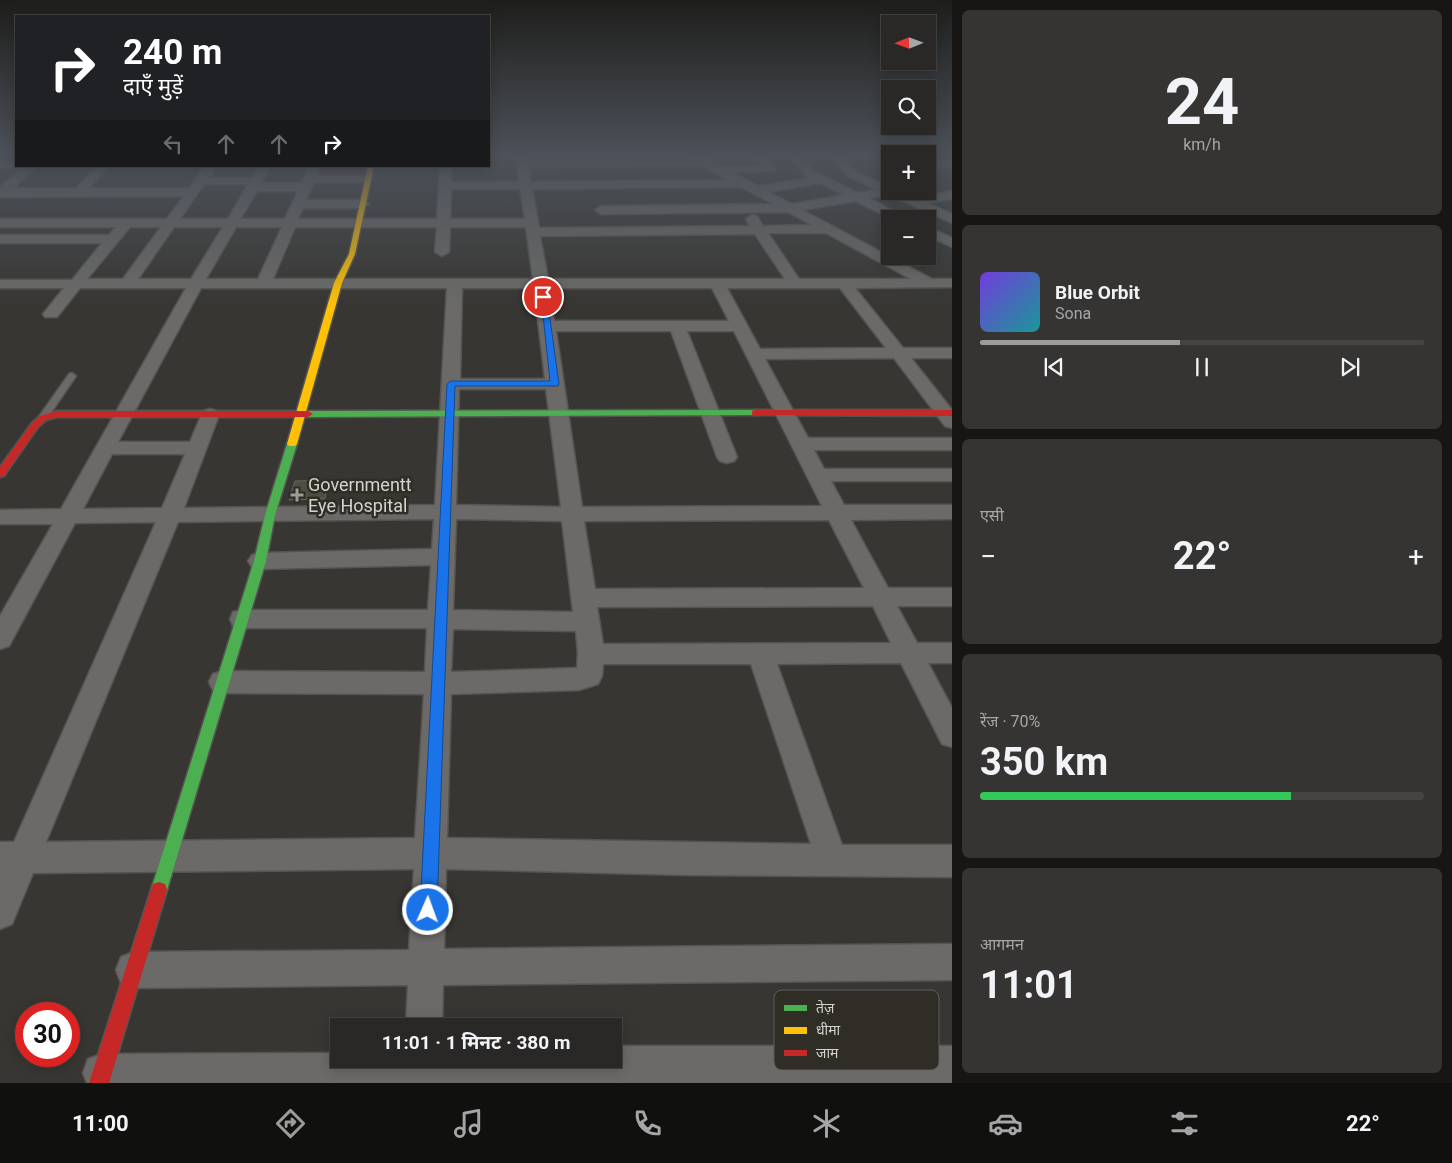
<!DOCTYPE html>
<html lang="hi">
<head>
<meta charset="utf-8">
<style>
	:root { --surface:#292826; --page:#353432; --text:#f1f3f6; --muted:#a5a6a7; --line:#454443; --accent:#9d9c97 }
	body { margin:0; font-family:Roboto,"Noto Sans Devanagari",sans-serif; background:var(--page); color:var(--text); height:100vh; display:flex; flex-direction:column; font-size:19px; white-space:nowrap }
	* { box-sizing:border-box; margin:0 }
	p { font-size:16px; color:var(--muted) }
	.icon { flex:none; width:28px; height:28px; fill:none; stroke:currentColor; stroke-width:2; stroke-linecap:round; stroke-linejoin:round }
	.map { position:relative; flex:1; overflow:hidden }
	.details { display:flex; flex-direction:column; gap:10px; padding:10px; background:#171615; width:500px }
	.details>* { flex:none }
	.top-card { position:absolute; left:15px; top:15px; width:475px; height:152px; border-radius:0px; box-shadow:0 2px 12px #0003,0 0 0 1px var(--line); background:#202124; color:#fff; overflow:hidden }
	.needle { width:32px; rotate:269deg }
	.buttons { position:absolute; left:881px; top:15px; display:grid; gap:10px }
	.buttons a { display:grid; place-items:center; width:55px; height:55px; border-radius:0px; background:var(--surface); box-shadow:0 2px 12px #0003,0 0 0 1px var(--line); font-size:25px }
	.speed { position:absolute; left:15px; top:1002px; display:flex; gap:10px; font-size:25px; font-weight:700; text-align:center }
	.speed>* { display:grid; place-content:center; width:65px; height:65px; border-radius:50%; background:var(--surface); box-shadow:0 2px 12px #0003,0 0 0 1px var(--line); line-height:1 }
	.speed .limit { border:8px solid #d22; background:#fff; color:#111 }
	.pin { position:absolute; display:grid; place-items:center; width:42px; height:42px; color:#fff; margin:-21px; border:2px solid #fff; border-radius:50%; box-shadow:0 1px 5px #0007 }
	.me { position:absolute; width:55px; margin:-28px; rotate:2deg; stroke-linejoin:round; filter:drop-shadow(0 0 4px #0008) }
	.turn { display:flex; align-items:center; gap:18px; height:105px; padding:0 25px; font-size:22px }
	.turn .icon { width:65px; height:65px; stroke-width:2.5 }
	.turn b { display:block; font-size:35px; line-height:42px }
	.lanes { display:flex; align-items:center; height:48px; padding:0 25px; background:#0003; justify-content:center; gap:25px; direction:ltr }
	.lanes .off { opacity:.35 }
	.big { font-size:38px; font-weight:700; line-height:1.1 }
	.details .widget { flex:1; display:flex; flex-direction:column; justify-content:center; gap:8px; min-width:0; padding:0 18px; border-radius:8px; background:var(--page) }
	.details .dial { align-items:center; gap:0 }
	.dial b { font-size:65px; line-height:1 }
	.song { display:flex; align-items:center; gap:15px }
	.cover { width:60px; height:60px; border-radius:8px; background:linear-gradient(135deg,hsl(260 70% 55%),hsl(180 70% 35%)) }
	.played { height:5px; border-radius:2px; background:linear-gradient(90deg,var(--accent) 45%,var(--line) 45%) }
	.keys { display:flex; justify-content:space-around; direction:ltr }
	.heat { display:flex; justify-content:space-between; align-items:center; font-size:28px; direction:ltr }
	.charge { height:8px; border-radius:4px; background:linear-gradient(90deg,#34c759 70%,var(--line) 0) }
	.trip { position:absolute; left:330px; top:1018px; width:292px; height:50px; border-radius:0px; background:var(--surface); box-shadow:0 2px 12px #0003,0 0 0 1px var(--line); font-weight:700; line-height:50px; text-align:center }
	.tabs { display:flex; height:80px; justify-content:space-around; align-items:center; background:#10100f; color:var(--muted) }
	.tabs .icon { width:35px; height:35px }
	.tabs .selected { color:var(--accent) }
	.tabs b { font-size:22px; color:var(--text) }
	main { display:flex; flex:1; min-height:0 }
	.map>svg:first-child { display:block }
</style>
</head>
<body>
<main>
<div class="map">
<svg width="952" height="1083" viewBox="0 0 952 1083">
	<rect width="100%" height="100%" fill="#373632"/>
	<polygon fill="#4d4f40" stroke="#656561" points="328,480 325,499 289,500 295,481"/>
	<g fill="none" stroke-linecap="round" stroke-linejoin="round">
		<defs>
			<polygon id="lane" points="72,373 76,376 46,420 40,420 38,418 69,374"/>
			<g id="street">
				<path d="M516,155H526L527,161L692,160L686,155H699L720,166H761L753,155H764L775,169L773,171L732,172L758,186L809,178L805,175L788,155H799L813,171L858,193L877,190L848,176L828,155H839L856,172L890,187V191H900L916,198L952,191V199L927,203L952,214V223L889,195L869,198L908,219H892L855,201L802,210L932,279H952V287L855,288L903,348H952V358H911L952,410V428L945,426L894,358L765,359L808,438H952V450H814L824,469H952V481H831L844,505H952V519L851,520L888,588H952V606H897L917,643H952V663H928L952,708V747L942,744L901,663L777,664L842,845H952V877L688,875L446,869L444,949L952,944V980L443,985L442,1026H406L408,985L134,988L121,983L116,970L121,957L134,952L409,950L414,869L33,873L12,924L0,929V842H14L156,522L75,523L9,646L0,649V616L53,524H0V510L61,509L186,288H80L57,317H45L43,314L64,288H0V280H72L102,243H0V235H109L116,227H0V219H167L184,196L0,197V187L25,166H37L13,188H76L98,166H109L89,188H189L205,166H216L209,178H253L259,166H270L261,183H302L309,166H320L317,176H368L374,179L368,182H314L306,200H363L369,204L363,208H303L298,219H437L440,166H452L451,182H519ZM704,166L728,180L531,182L529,167ZM820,183L844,195L792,204L768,192ZM204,184H248L228,219H180ZM741,187L774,204L601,206L595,210L601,214L788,212L812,225L763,226L757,216L752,215L746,219L750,226L539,228L532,189ZM451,189H520L525,219H450ZM257,191H298L285,219H240ZM130,227H161L123,279H87ZM174,227H223L191,279H138ZM236,227H282L258,279H206ZM295,227H437L435,252L442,256L449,252L450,227H526L533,279H273ZM768,233H826L911,279H799ZM755,234L785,279H548L540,236ZM201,288H447L435,505L184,508L219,415L217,411L210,409L203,411L190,442H118ZM462,288H534L545,379H460ZM549,288H712L729,321H554ZM727,288H840L886,348L760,349ZM556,331H671L717,457L720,461L727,463L734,461L737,457L687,331H734L822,506L582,507ZM459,389H546L561,507L456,505ZM112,454H185L162,508L83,509ZM434,519L432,549L260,553L252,555L248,561L252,567L260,569L431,565L428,610H242L233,612L230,619L233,626L242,628H427L425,672L222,671L213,674L209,682L213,690L222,693L424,694L415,838L46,842L178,522ZM456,519L562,521L573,612L453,610ZM829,520L864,588L595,589L584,521ZM873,606L891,643L603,644L597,607ZM453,629L576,631L578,654L577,668L451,672ZM603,664H751L811,844L447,838L451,694L579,690L598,684L602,676Z"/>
				<polygon points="0,161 16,162 16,166 21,166 16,168 0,167"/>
				<rect x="928" y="161" width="24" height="6"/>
				<polygon points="928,227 952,238 952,247 928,236"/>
				<polygon points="614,1046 952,1046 952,1083 87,1083 83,1073 88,1059 102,1054 339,1053 339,1059 614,1059"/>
			</g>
			<g id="fast">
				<polygon points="755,410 758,411 758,415 308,417 303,414 308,411"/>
				<polygon points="292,441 297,444 275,515 266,561 167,890 165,896 159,898 153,896 151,890 254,561 265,515 287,444"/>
			</g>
			<polygon id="slow" points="368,166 374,166 355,254 342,283 297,444 295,446 289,446 287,444 334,283 349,254"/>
			<g id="jam">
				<polygon points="755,410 952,410 952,416 752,415 752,411"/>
				<polygon points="57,411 308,411 313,414 308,417 57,417 46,420 38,427 4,476 0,477 0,467 32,423 40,416"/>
				<polygon points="159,882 165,884 167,890 109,1083 89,1083 151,890 153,884"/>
			</g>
		</defs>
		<use href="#lane" stroke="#555451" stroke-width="3"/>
		<use href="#street" stroke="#555451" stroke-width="3"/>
		<use href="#fast" stroke="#555451" stroke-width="3"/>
		<use href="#slow" stroke="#555451" stroke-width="3"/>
		<use href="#jam" stroke="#555451" stroke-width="3"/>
		<use href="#lane" fill="#6b6a68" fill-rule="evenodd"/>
		<use href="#street" fill="#6b6a68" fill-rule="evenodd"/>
		<use href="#fast" fill="#4caf50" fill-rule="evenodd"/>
		<use href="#slow" fill="#ffc107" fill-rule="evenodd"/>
		<use href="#jam" fill="#c62828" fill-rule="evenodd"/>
	</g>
	<linearGradient id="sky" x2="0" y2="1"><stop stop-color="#1e1e1c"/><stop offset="0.51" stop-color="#4d525a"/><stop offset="1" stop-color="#4d525a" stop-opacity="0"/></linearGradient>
	<rect width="952" height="306" fill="url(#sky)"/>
	<polygon fill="#1a73e8" stroke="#114b97" points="541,296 547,297 559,384 558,386 455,386 437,910 434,916 428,918 422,916 420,910 447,384 451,381 550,381"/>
	<path fill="#9d9c97" stroke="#2f2d26" stroke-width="2" d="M294.5 487.5h5v5h5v5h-5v5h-5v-5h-5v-5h5z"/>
	<g text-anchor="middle" stroke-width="5" stroke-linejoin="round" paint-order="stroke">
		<g font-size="18" fill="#d4d3ce" stroke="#2f2d26" text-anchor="start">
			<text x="308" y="491">Governmentt<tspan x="308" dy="21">Eye Hospital</tspan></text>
		</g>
	</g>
	<rect x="774" y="990" width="165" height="80" rx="8" fill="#2f2d26" stroke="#615f58" stroke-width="1"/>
	<rect x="784" y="1005" width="23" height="6" fill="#4caf50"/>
	<rect x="784" y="1027" width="23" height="7" fill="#ffc107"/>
	<rect x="784" y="1050" width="23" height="6" fill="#c62828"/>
	<g font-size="14" fill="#d4d3ce">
		<text x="816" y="1013">तेज़</text>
		<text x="816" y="1035">धीमा</text>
		<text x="816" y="1058">जाम</text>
	</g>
</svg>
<div class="buttons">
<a><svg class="needle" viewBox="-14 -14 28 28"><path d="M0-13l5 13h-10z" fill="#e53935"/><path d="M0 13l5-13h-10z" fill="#a5a6a7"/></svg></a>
<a><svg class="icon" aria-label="search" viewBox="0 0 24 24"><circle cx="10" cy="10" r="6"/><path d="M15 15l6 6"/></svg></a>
<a>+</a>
<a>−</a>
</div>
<div class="speed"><div class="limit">30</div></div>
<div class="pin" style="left:543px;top:297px;background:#d93025"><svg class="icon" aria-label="arrive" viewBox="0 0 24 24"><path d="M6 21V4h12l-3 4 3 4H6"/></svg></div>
<svg class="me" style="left:428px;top:910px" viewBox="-20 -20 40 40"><circle r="17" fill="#1a73e8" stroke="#fff" stroke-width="3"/><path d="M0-11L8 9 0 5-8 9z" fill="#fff"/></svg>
<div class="trip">11:01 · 1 मिनट · 380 m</div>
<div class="top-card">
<div class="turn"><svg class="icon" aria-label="right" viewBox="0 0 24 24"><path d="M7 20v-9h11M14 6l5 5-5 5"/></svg><div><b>240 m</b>दाएँ मुड़ें</div></div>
<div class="lanes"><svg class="icon off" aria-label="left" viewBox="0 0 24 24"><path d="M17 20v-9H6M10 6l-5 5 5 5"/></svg><svg class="icon off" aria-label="ahead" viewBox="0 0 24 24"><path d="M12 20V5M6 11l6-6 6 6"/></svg><svg class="icon off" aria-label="ahead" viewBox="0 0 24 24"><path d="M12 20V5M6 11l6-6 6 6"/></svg><svg class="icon" aria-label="right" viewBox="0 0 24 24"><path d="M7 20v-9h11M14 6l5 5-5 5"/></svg></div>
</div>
</div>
<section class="details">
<div class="widget dial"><b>24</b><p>km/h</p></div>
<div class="widget">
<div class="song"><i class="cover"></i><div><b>Blue Orbit</b><p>Sona</p></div></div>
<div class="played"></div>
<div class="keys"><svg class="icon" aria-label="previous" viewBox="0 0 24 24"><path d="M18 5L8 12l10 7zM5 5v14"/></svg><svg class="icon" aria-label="pause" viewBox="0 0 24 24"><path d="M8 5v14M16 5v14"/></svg><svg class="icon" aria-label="next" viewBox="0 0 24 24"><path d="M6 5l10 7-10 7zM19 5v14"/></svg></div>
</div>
<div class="widget"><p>एसी</p>
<div class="heat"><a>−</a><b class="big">22°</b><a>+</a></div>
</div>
<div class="widget"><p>रेंज · 70%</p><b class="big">350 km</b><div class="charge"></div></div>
<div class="widget"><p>आगमन</p><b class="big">11:01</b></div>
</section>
</main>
<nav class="tabs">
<b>11:00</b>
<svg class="icon selected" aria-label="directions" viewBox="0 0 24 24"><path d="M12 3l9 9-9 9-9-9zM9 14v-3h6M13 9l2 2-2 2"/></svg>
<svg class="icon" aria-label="music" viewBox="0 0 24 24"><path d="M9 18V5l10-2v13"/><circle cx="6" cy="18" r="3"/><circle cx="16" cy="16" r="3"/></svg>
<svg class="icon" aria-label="phone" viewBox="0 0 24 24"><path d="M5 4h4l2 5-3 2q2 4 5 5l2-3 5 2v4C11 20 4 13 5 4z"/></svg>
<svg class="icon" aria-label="climate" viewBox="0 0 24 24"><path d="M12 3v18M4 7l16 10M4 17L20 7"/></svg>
<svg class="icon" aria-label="car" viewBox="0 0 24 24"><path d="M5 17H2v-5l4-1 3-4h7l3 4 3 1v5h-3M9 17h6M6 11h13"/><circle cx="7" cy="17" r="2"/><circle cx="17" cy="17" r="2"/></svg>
<svg class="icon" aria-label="filters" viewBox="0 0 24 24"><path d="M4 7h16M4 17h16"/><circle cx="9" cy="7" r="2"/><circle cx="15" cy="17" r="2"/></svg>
<b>22°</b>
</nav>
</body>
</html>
